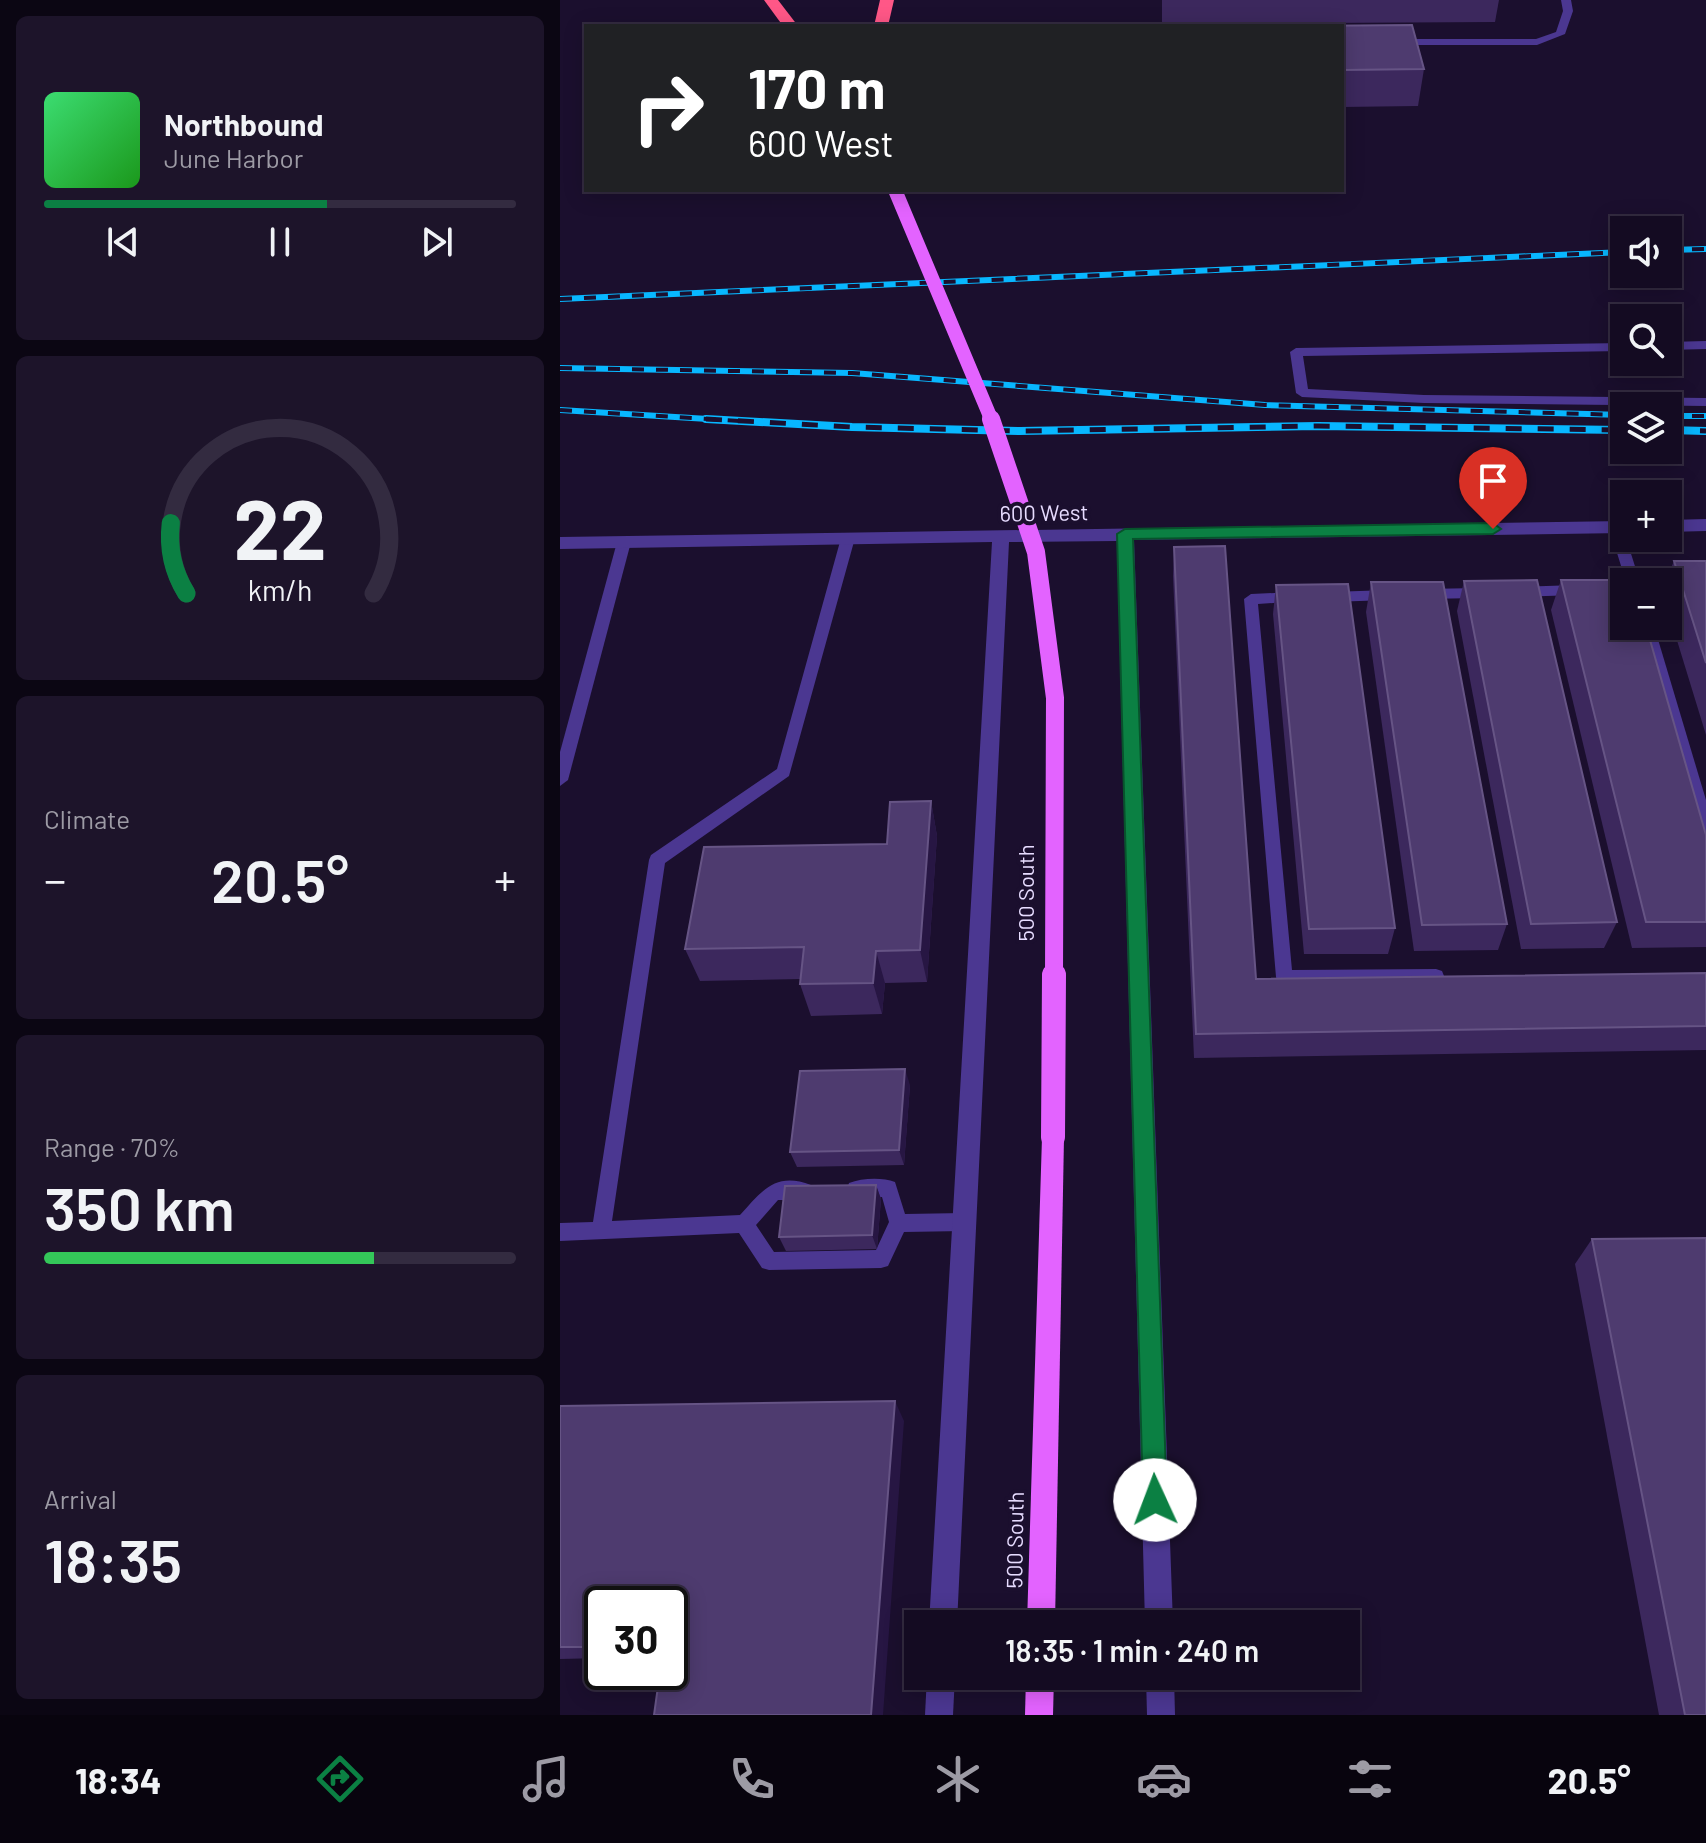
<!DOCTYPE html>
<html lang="en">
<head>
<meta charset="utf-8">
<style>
	:root { --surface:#140b22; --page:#1d142a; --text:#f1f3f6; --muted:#9d9ba5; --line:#332b40; --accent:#0b8043 }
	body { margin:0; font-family:Barlow,sans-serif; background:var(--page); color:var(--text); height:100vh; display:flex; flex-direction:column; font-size:30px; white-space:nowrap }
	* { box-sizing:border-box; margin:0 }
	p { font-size:26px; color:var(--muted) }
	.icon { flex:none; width:44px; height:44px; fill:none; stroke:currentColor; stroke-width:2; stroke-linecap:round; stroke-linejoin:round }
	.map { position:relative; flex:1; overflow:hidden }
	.drawer { display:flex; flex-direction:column; gap:16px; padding:16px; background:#0b0613; width:560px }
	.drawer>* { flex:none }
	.top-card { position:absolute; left:24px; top:24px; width:760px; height:168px; border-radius:0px; box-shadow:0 4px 20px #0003,0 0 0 2px var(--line); background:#202124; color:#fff; overflow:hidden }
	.controls { position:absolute; left:1050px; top:216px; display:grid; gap:16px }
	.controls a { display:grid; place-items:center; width:72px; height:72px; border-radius:0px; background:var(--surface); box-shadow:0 4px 20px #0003,0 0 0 2px var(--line); font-size:40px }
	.speed { position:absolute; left:24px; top:1586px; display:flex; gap:16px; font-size:40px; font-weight:700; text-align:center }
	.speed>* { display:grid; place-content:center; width:104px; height:104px; border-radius:50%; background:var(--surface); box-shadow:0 4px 20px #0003,0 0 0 2px var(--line); line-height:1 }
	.speed .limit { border:4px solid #111; border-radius:12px; background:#fff; color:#111 }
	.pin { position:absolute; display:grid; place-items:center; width:68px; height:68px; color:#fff; margin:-82px -34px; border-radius:50% 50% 50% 0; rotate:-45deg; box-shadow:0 0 8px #0007 }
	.pin .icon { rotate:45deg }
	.me { position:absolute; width:88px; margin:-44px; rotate:358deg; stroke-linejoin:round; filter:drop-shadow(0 0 6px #0008) }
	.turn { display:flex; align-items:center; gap:28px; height:168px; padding:0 32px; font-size:36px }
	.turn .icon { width:104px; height:104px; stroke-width:2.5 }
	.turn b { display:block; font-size:56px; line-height:68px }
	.big { font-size:60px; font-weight:600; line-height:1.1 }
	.drawer .tile { flex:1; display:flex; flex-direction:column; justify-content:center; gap:12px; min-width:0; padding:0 28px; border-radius:12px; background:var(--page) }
	.drawer .dial { align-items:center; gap:0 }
	.dial svg { height:208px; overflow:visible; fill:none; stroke:var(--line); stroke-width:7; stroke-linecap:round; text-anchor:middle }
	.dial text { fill:var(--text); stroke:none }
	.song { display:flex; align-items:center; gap:24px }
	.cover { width:96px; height:96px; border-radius:12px; background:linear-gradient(135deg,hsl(140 70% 55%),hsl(120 70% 35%)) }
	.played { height:8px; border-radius:4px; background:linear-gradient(90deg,var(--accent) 60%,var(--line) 60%) }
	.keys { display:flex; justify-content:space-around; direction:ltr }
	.heat { display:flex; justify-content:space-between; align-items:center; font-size:44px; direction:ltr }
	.charge { height:12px; border-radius:6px; background:linear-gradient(90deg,#34c759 70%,var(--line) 0) }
	.trip { position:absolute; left:344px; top:1610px; width:456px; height:80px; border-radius:0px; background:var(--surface); box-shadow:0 4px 20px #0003,0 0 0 2px var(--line); font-weight:600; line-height:80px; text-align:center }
	.tab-bar { display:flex; height:128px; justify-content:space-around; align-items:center; background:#08040e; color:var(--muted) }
	.tab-bar .icon { width:56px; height:56px }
	.tab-bar .on { color:var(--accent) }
	.tab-bar b { font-size:36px; color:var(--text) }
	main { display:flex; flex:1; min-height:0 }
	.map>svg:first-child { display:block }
</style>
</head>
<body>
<main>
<section class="drawer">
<div class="tile">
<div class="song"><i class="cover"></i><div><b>Northbound</b><p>June Harbor</p></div></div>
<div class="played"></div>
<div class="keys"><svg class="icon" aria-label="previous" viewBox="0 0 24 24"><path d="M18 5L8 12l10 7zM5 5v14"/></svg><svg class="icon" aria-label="pause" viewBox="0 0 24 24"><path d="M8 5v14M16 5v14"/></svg><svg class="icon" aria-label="next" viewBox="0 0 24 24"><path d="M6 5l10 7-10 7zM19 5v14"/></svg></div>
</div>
<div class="tile dial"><svg viewBox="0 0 100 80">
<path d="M14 69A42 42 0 1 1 86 69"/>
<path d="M14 69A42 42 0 0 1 8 42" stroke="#0b8043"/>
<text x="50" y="56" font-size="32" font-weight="700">22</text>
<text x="50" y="72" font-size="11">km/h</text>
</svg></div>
<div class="tile"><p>Climate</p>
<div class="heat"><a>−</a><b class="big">20.5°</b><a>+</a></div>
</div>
<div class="tile"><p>Range · 70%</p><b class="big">350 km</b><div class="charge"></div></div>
<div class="tile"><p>Arrival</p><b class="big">18:35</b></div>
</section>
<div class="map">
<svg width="1146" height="1715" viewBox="0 0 1146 1715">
	<rect width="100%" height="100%" fill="#1b0f2e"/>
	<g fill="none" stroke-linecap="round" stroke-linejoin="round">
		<g fill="#4b3791" fill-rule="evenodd">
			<polygon points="1001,0 1011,0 1013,11 1005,34 977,45 835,45 830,42 835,39 976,39 996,32 1003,11"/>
			<polygon points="1146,341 1146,349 1108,350 1108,342"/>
			<polygon points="1064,343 1064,351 743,356 748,389 864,395 1146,398 1146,406 864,403 742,397 736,393 730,352 736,348"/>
			<polygon points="1056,522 1063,527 1064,538 1066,538 1080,582 1066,582 1049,527"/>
			<path d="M288,533L295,538L229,776L105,863L52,1221L180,1215C201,1192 215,1171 251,1185L253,1191L251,1197L244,1200H218L196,1225L214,1252L316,1250L329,1222L322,1197L296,1198L289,1195L287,1189L289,1183C302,1178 322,1177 335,1182L345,1214L404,1213L411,1216L413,1222L411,1228L404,1231L344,1232L328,1266L321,1268L209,1270L202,1268L179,1233L0,1241V1223L33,1222L89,860L91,855L217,769L281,538Z"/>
			<polygon points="64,537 71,542 8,780 0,786 0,752 57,542"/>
			<polygon points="1016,585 1023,590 1016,595 959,597 952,592 959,587"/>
			<polygon points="920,588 927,593 920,598 863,599 856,594 863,589"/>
			<polygon points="828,590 835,595 828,600 771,602 764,597 771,592"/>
			<polygon points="736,592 741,593 743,597 741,601 698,604 732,970 876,969 882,971 884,976 882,981 876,983 724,984 718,982 716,977 684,599 691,594"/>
			<polygon points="1080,626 1094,626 1146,800 1146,832 1140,830 1138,826"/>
		</g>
		<g fill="#4b3791" fill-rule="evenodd">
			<polygon points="1146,519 1146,531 1108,532 1108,520"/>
			<polygon points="1064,521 1064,533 574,540 613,1624 585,1624 557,541 449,542 397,1624 369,1624 432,542 0,549 0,537"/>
			<polygon points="367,1676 395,1676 393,1715 365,1715"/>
			<polygon points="586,1676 614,1676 615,1715 587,1715"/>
		</g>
		<g fill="#e363ff" fill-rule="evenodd">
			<polygon points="493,1127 501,1130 504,1137 495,1624 467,1624 482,1137 485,1130"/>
			<polygon points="466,1676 494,1676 493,1715 465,1715"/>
		</g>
		<g fill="#ff5787" fill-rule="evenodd">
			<polygon points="204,0 218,0 238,26 223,26"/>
			<polygon points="320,0 334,0 328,26 314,26"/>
		</g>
		<defs>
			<g id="rail-far1">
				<polyline points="1108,250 1146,249"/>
				<polyline points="0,299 1064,252"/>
				<polyline points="0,368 292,373 705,405 1064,415"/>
				<polyline points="0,410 181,421"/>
				<polyline points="1108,416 1146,416"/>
			</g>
			<g id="rail">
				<polyline points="146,419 292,427 460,431 758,426 1064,430"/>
				<polyline points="1108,430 1146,431"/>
			</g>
		</defs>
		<use href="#rail-far1" stroke="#08b7ff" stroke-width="6"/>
		<use href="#rail" stroke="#08b7ff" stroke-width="8"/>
		<use href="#rail-far1" stroke="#1b0f2e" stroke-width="4" stroke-dasharray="12" stroke-linecap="butt"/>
		<use href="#rail" stroke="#1b0f2e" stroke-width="5" stroke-dasharray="16" stroke-linecap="butt"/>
		<polyline stroke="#e363ff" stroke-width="14" points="335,190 432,421"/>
		<polyline stroke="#e363ff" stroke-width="18" points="431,419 476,552 495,698 494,977"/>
		<polyline stroke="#e363ff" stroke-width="24" points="493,1137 494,975"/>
	</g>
	<g fill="#3c285d">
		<polygon points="602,0 939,0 935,22 602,24"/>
		<polygon points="782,26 864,69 858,106 782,107"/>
		<polygon points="614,547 696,979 1146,973 1146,1050 634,1058 613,576"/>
		<polygon points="1114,561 1146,561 1146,735 1108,611 1108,582 1105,582"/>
		<polygon points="1001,580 1146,835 1146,947 1072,948 991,610"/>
		<polygon points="904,581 1057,922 1044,948 961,949 897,611"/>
		<polygon points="811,582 947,924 938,950 854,951 806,612"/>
		<polygon points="716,585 835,928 828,954 744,954 713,614"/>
		<polygon points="371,801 377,836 367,982 325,983 322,1014 251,1016 240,984 241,979 140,981 125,949 327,844"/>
		<polygon points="350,1085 344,1165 237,1167 230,1152"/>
		<polygon points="316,1185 321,1199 317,1249 226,1251 219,1237"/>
		<polygon points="1032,1239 1146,1715 1099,1715 1015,1264"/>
		<polygon points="0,1406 344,1421 110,1604 42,1604 42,1658 0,1659"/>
	</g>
	<g fill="#271643">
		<polygon points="371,801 377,836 367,982 360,950"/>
		<polygon points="316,951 325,983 322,1014 313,983"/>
		<polygon points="345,1069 350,1085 344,1165 339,1150"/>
		<polygon points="316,1185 321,1199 317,1249 312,1235"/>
		<polygon points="335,1401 344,1421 323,1715 311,1715"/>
	</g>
	<g fill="#4e3b6f" stroke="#665485" stroke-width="2">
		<polygon points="852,25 864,69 782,70 782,26 738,26"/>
		<polygon points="665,546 696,979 1146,973 1146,1026 636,1034 614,547"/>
		<polygon points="1114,561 1146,561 1146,663"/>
		<polygon points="977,580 1057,922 971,924 904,581"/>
		<polygon points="1001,580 1072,580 1073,582 1064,582 1064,626 1086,626 1146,835 1146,922 1086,922"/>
		<polygon points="811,582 883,582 947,924 862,925"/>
		<polygon points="788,584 835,928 749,929 716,585"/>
		<polygon points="371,801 360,950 316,951 313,983 240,984 244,947 125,949 144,847 327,844 330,802"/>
		<polygon points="345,1069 339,1150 230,1152 240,1071"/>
		<polygon points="316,1185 312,1235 219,1237 225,1186"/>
		<polygon points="1146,1238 1146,1715 1125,1715 1032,1239"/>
		<polygon points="335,1401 311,1715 94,1715 100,1672 110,1672 110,1604 42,1604 42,1647 0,1647 0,1406"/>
	</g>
	<polygon fill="#0b8043" stroke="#07532c" stroke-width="2" points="933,523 941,529 933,534 573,539 607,1500 603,1508 595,1512 586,1508 583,1500 557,534 565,529"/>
	<g text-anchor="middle" stroke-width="8" stroke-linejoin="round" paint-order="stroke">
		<g font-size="22" fill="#e7dcff" stroke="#1b0f2e">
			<text transform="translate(484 513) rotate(-1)" y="8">600 West</text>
			<text transform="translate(466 893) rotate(-90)" y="8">500 South</text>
			<text transform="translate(455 1540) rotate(-89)" y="8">500 South</text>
		</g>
	</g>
</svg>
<div class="controls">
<a><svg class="icon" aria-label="sound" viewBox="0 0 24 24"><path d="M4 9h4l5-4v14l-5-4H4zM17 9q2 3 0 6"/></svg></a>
<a><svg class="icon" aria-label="search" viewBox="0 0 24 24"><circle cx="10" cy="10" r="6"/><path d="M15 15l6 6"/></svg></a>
<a><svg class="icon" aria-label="layers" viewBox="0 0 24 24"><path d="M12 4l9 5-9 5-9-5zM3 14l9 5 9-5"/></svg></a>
<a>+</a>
<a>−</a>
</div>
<div class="speed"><div class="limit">30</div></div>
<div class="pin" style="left:933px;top:529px;background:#d93025"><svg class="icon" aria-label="arrive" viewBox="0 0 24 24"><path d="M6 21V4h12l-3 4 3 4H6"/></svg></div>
<svg class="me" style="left:595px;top:1500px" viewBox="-20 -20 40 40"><circle r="19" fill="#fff"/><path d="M0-13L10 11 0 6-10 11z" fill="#0b8043"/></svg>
<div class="trip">18:35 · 1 min · 240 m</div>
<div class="top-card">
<div class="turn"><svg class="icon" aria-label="right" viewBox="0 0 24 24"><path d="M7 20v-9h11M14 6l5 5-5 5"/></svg><div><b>170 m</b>600 West</div></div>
</div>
</div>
</main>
<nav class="tab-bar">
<b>18:34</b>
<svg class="icon on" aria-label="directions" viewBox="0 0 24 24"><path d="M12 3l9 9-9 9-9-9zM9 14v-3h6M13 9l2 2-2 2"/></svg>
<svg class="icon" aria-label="music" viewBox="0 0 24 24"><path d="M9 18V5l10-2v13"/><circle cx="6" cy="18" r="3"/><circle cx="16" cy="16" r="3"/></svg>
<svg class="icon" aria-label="phone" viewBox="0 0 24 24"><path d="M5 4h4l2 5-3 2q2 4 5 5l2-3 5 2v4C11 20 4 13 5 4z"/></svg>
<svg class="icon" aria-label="climate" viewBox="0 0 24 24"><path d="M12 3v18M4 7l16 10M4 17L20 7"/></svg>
<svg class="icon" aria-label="car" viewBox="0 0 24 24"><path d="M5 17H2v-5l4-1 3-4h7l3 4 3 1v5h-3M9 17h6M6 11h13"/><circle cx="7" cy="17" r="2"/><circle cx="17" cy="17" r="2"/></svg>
<svg class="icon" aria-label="filters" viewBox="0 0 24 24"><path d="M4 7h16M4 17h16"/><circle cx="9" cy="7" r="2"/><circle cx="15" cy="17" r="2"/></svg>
<b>20.5°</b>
</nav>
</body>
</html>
